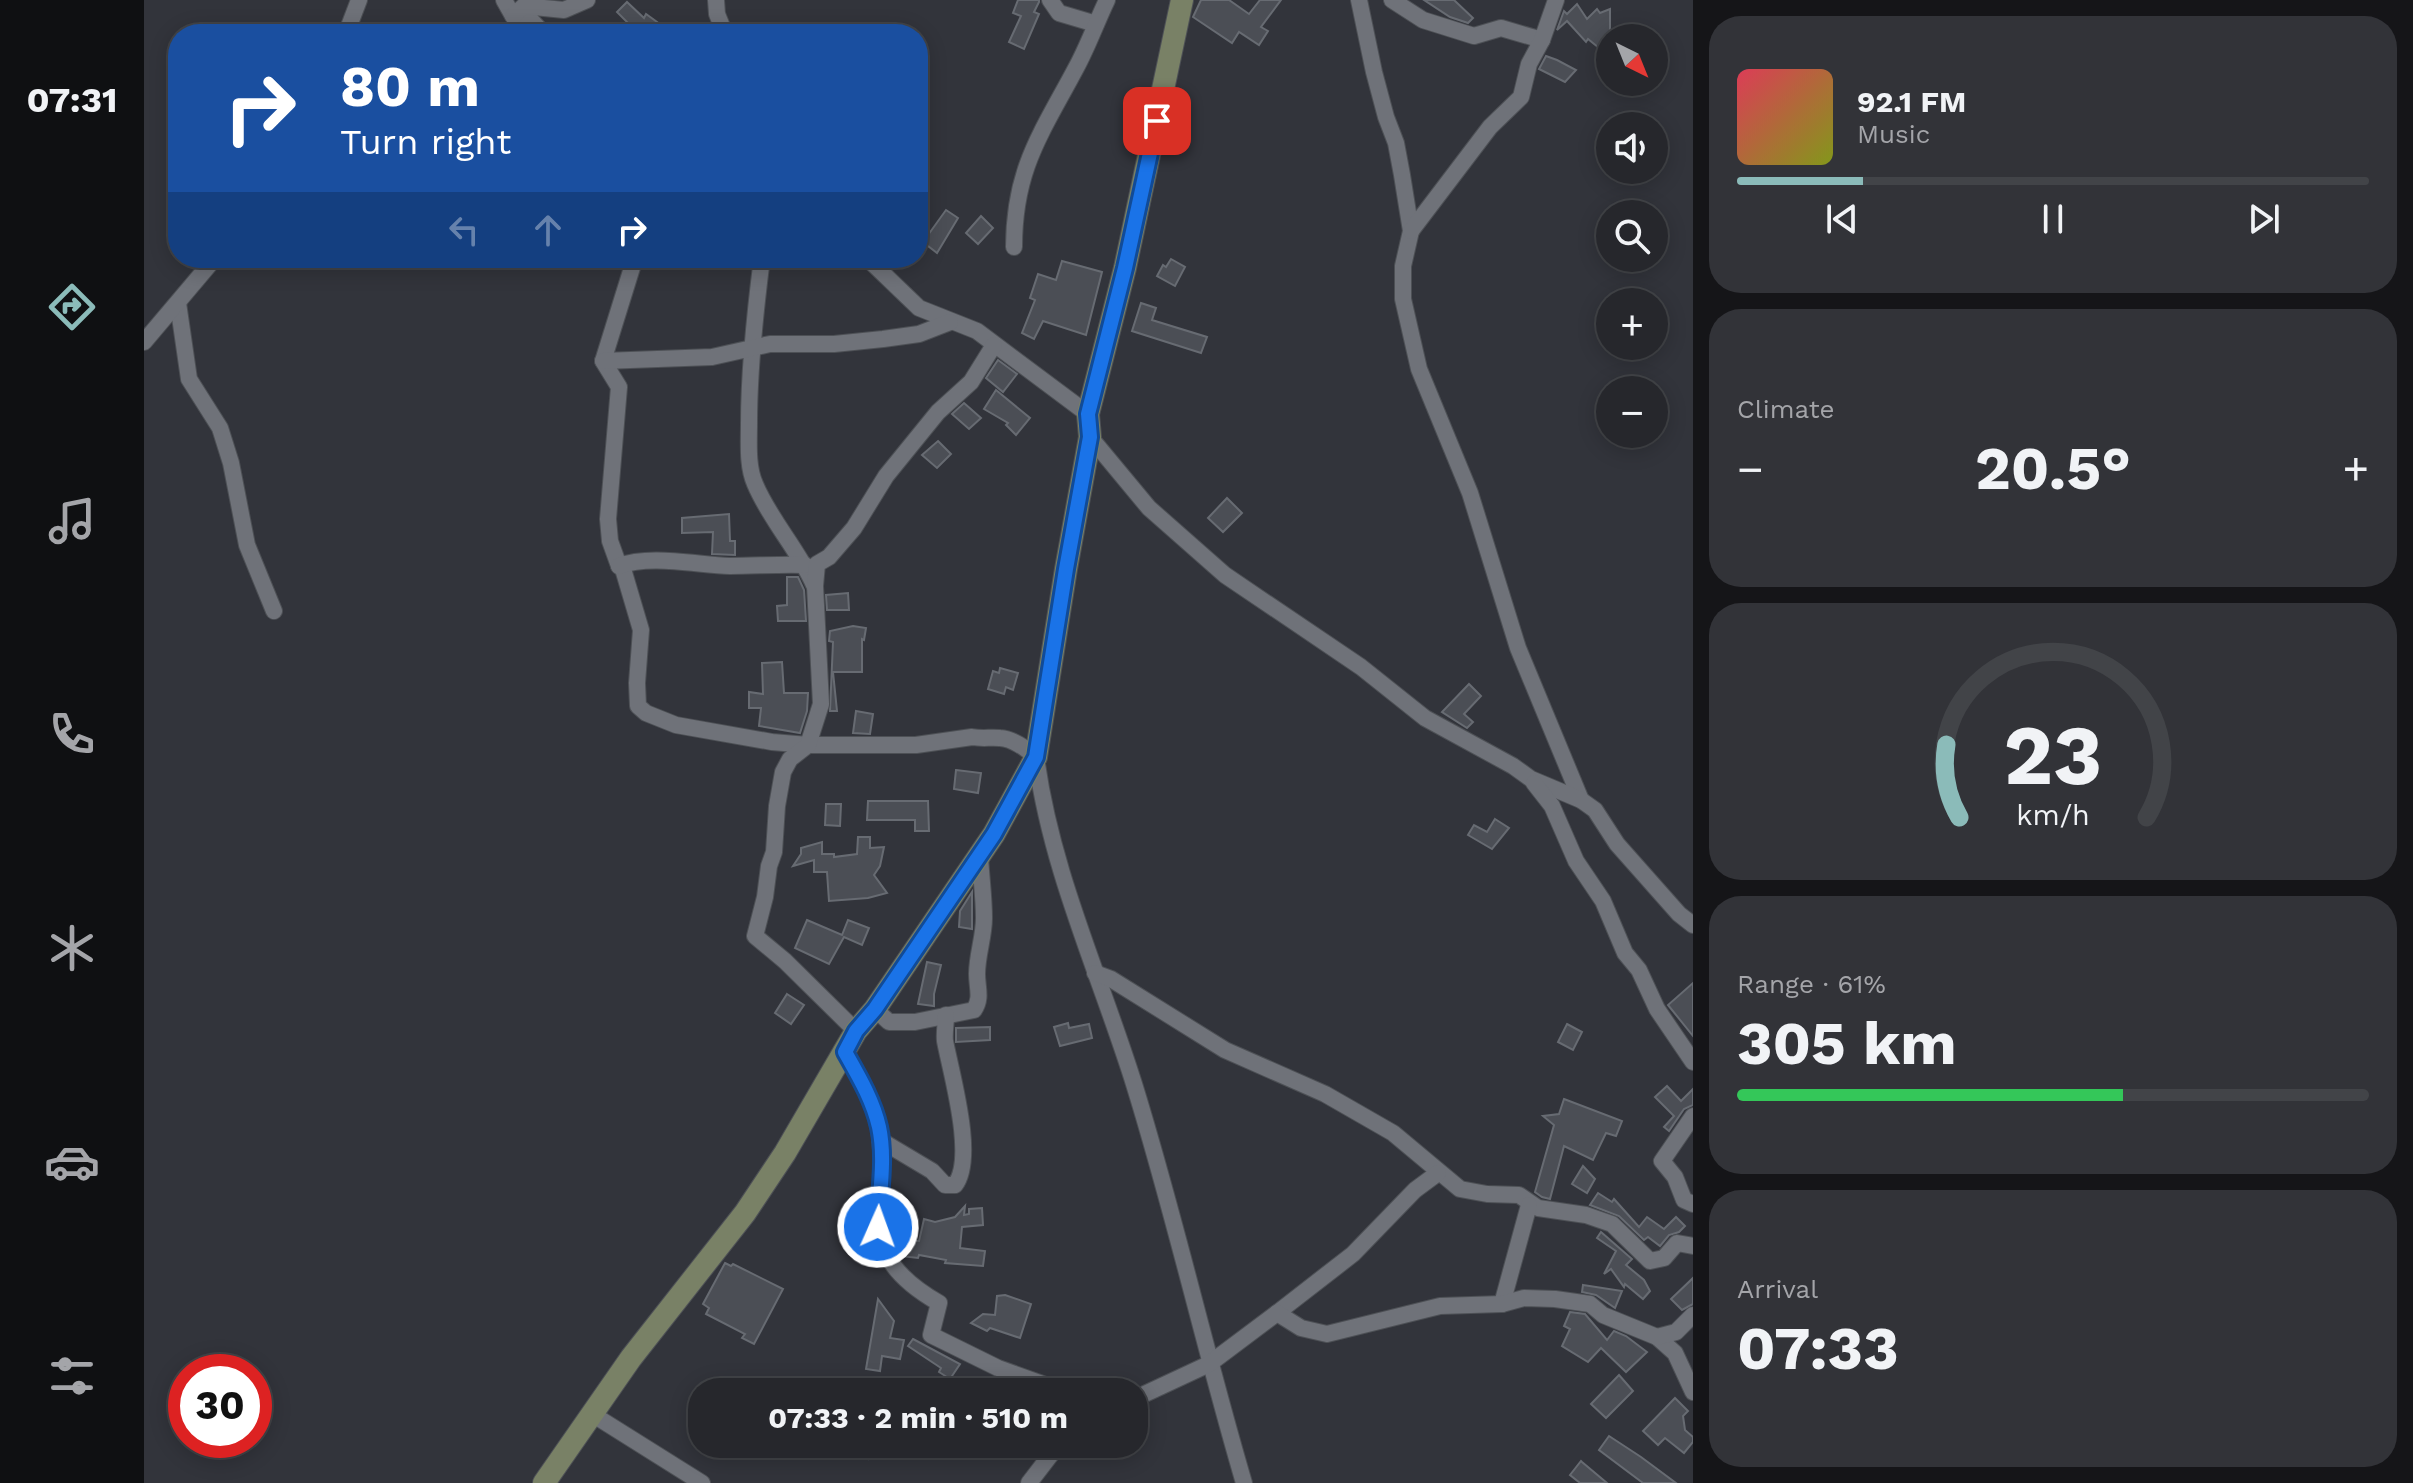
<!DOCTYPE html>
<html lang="en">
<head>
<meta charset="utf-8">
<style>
	:root { --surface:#26272c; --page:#323338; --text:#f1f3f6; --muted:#a4a5a9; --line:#424448; --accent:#8bbbb9 }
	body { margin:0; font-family:"Work Sans",sans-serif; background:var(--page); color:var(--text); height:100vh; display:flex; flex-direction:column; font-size:30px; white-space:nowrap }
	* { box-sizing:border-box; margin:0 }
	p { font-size:26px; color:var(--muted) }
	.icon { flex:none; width:44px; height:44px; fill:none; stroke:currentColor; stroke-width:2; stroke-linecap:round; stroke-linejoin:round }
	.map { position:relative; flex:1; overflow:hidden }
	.panel { display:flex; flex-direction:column; gap:16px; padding:16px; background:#151518; width:720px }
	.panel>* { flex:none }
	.guide { position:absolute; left:24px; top:24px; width:760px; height:244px; border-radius:32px; box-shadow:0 4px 20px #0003,0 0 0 2px var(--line); background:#1a4fa0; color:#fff; overflow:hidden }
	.needle { width:52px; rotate:137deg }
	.controls { position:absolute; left:1452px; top:24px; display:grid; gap:16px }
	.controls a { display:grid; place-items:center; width:72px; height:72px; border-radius:50%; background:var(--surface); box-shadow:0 4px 20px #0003,0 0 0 2px var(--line); font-size:40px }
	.speed { position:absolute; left:24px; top:1354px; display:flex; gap:16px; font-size:40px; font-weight:700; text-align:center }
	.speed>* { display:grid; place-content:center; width:104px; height:104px; border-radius:50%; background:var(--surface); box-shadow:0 4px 20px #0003,0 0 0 2px var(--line); line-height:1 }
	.speed .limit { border:12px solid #d22; background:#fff; color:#111 }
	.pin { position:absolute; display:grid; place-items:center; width:68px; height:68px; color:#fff; margin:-34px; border-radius:16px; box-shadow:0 4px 12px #0006 }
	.me { position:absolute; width:88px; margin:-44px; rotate:2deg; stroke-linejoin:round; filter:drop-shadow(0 0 6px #0008) }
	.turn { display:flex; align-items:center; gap:28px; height:168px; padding:0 40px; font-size:36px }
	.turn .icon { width:104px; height:104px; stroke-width:2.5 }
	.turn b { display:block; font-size:56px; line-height:68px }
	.lanes { display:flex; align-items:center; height:76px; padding:0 40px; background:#0003; justify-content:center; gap:40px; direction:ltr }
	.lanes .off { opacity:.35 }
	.big { font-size:60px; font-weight:700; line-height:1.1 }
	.panel .tile { flex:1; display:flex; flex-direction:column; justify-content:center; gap:12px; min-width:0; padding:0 28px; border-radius:32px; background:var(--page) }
	.panel .dial { align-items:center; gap:0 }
	.dial svg { height:208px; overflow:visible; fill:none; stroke:var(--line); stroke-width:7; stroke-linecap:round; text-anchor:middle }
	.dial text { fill:var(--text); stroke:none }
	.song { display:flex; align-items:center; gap:24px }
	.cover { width:96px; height:96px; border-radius:12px; background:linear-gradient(135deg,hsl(350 70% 55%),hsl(70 70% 35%)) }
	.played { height:8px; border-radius:4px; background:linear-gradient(90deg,var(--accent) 20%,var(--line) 20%) }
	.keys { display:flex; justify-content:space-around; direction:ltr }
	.heat { display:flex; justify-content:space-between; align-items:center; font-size:44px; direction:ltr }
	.charge { height:12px; border-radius:6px; background:linear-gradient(90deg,#34c759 61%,var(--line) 0) }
	.trip { position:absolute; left:544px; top:1378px; width:460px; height:80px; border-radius:32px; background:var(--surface); box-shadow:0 4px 20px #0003,0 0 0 2px var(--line); font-weight:700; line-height:80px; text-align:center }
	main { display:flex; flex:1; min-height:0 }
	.tabs { display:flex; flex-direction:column; width:144px; justify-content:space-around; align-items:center; background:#0f1012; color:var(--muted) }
	.tabs .icon { width:56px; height:56px }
	.tabs .active { color:var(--accent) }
	.tabs b { font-size:36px; color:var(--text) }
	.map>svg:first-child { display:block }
</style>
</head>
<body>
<main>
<nav class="tabs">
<b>07:31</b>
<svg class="icon active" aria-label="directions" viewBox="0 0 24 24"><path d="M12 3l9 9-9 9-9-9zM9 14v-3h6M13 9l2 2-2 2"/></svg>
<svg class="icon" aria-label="music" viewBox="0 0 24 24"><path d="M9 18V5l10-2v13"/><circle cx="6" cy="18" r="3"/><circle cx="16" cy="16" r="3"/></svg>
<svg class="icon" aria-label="phone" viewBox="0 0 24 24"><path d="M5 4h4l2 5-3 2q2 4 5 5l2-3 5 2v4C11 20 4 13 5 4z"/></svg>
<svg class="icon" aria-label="climate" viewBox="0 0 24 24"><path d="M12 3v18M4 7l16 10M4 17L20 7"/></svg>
<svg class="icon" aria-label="car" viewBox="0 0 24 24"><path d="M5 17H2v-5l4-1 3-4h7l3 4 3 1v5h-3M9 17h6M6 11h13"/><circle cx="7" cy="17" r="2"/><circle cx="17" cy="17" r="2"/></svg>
<svg class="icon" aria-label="filters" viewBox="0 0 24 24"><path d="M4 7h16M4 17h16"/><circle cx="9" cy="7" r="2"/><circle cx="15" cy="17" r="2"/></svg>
</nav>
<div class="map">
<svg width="1549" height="1483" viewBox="0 0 1549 1483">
	<rect width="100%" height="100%" fill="#32343b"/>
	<g fill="#4b4e55" stroke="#676b72" stroke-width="2">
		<polygon points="874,0 895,0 895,2 890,12 895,14 880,49 865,42 877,16 869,13"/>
		<polygon points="1057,0 1085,0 1105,14 1116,0 1137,0 1117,27 1124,31 1115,45 1095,32 1088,43 1049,17"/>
		<polygon points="1280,0 1310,0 1329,18 1324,23 1306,17"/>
		<polygon points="483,2 500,18 502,14 513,22 504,34 477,34 486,25 473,12"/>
		<polygon points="1433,4 1443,19 1453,9 1456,13 1466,9 1466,57 1444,39 1442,42 1423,21 1413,30 1420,11 1423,14"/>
		<polygon points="1402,56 1413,60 1432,70 1421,82 1395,69"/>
		<polygon points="802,210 814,218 793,253 779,242"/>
		<polygon points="837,216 849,228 834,244 822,233"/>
		<polygon points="1027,259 1041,267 1031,286 1013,276 1019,265 1022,267"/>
		<polygon points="918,261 958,272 942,335 899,321 890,339 878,333 891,300 886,298 894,274 912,280"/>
		<polygon points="997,303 1012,308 1008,320 1063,337 1057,353 988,331"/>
		<polygon points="854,360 873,374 859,392 842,378"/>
		<polygon points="852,390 886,418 872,435 862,425 864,423 840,409"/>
		<polygon points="820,403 837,418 825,429 808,414"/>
		<polygon points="794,441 807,454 793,468 778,455"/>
		<polygon points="1083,498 1098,513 1079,532 1064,518"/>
		<polygon points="585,514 586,541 591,541 591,555 568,554 569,532 538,533 538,518"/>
		<polygon points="643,577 654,577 660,590 662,621 634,621 633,606 643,605"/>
		<polygon points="704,593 705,610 683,610 682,595"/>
		<polygon points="709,626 722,628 720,640 718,639 718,672 689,672 693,711 686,711 689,642 685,641 686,631"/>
		<polygon points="638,662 640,693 664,693 663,711 656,733 615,726 617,708 605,708 605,692 619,694 618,663"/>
		<polygon points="856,668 874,673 869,690 862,687 860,694 844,689 849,671 855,673"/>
		<polygon points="1325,684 1337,696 1320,714 1329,722 1323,728 1298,712"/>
		<polygon points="712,711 729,714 726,734 709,733"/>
		<polygon points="812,770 837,773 834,793 810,789"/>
		<polygon points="724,801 784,801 785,831 771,831 771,820 723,820"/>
		<polygon points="682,804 697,804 696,826 681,825"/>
		<polygon points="1351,819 1365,828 1348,849 1324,835 1330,825 1343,832"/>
		<polygon points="714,837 726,837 726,848 740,847 736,866 730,875 743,893 724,898 685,901 683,872 670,872 670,860 649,866 657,854 657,848 678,842 678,854 690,854 690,857 713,854"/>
		<polygon points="828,892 828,929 815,927 816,911"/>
		<polygon points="663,920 698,935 704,920 725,928 718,945 700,937 685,964 651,948"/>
		<polygon points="783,962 797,965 790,994 790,1006 774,1004"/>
		<polygon points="1549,983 1549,1036 1524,1005"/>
		<polygon points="643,994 660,1005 647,1024 631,1013"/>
		<polygon points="924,1023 925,1028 945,1024 948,1038 916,1046 910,1027"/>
		<polygon points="1423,1024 1438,1032 1429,1050 1414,1042"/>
		<polygon points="846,1027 846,1040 812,1042 812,1028"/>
		<polygon points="1523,1086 1537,1101 1549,1089 1549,1105 1540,1109 1525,1131 1520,1127 1530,1116 1511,1097"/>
		<polygon points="1420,1099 1478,1121 1472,1136 1462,1133 1449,1160 1420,1146 1406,1199 1398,1197 1391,1192 1410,1125 1399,1116 1415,1114"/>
		<polygon points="1439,1166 1451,1179 1443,1193 1428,1184"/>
		<polygon points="1454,1193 1468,1202 1470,1199 1495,1227 1503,1217 1520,1229 1532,1217 1541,1226 1535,1232 1525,1235 1516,1246 1504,1237 1500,1240 1475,1216 1446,1205"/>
		<polygon points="821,1206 820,1215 825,1214 825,1209 838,1208 839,1225 818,1227 816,1248 841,1251 839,1266 801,1263 802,1260 775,1255 774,1258 757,1256 751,1245 747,1226 753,1227 752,1239 775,1241 780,1219 791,1222 811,1217"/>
		<polygon points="1457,1232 1488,1259 1482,1265 1500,1280 1506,1291 1499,1299 1481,1284 1480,1287 1467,1269 1460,1274 1472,1251 1453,1238"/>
		<polygon points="581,1263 587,1266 589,1264 639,1289 610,1344 598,1338 601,1334 562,1314 565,1308 559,1304"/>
		<polygon points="1549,1278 1549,1304 1538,1310 1527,1299"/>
		<polygon points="1439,1285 1478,1291 1471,1308 1452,1295 1438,1292"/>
		<polygon points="861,1295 887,1304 876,1338 846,1328 843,1331 827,1323 839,1314 851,1315 853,1296"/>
		<polygon points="734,1299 750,1321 746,1338 760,1340 756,1359 738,1356 736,1371 722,1369"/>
		<polygon points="1426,1312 1441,1314 1463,1340 1470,1331 1482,1336 1503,1352 1482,1372 1457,1348 1444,1362 1418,1346 1426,1329 1420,1326"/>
		<polygon points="769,1339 816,1364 806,1379 795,1372 797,1368 764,1346"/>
		<polygon points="1475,1375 1489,1391 1462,1418 1447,1404"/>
		<polygon points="1531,1398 1544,1411 1539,1416 1541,1430 1549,1437 1549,1442 1540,1453 1521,1438 1514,1445 1499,1431"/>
		<polygon points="1465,1436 1497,1457 1532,1483 1499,1483 1455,1450"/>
		<polygon points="682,1444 727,1444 724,1459 681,1449"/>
		<polygon points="1437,1461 1438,1462 1463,1483 1436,1483 1426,1475"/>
	</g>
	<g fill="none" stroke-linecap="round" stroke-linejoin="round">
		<defs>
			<g id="street">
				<polyline points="360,0 369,16 385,18 400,34"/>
				<polyline points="572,0 573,14 581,34"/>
				<polyline points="906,0 915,13 952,24"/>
				<polyline points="1215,0 1230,72 1242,117 1252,143 1258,175 1267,231 1259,266 1259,299 1275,369 1326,493 1374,648 1437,800"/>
				<polyline points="1248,0 1279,20 1330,36 1357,28 1398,40"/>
				<polyline points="369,16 380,6 420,10 443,0"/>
				<polyline points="202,34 215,0"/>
				<polyline points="1267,231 1346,127 1377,97 1385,64 1398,40 1412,0"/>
				<path d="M870,247C870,169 897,134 932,68C944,46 952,23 963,0"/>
				<path d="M491,258L459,361L475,387L464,519L466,541L475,566L479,569L497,630L493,683L494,706L502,713L532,725L628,742L664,745H772L828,737C839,739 846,737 856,738C870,739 882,749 892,757C907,871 956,975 990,1084C1031,1216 1061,1351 1100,1483"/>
				<path d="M618,258C611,313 605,368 605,423C605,443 603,466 611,484C626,520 654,549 670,585"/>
				<polyline points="723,258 775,308 833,331 944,414"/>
				<polyline points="34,303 45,379 76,428 87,463 103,545 130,611"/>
				<polyline points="0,342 71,258"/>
				<polyline points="459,361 568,357 626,344 690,344 739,339 775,334 806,322"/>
				<polyline points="946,437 1005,508 1081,575 1217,667 1281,718 1369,766 1387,779 1437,800 1451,810 1473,844 1535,914 1549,925"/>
				<path d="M475,566C506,554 553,565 586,566C611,566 636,564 661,565"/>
				<polyline points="1390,783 1408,806 1432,861 1459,901 1481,953 1495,970 1513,1009 1549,1062"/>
				<polyline points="951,973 967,979 1081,1050 1181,1094 1249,1133 1316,1189 1343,1194 1375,1195 1394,1208 1442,1215 1468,1224 1506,1261 1520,1258 1533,1243 1549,1246"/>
				<path d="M731,1009L745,1022H771L830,1010C838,998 833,988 833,974C833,955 840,937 840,918C840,898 837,876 836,856"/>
				<polyline points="712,1031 641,961 611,936 621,897 625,866 630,852 633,806 639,772 646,759 664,745 677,704 671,586 673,564 685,557 710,528 742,476 794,412 827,382 850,345"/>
				<path d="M701,1052C715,1078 733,1107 736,1137C745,1215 708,1253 795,1303L787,1335L854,1368L921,1392"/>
				<polyline points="1549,1116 1518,1161 1531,1177 1540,1200 1549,1204"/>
				<path d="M736,1140L788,1171L801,1185H811C832,1158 807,1073 801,1041C800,1033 802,1024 802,1015"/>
				<polyline points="1358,1304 1385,1205"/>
				<polyline points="1133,1313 1209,1254 1271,1190 1294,1173"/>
				<polyline points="1513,1337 1531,1353 1549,1392"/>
				<polyline points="990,1399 1065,1364 1133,1313 1157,1328 1183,1334 1296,1306 1358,1304 1380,1298 1411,1299 1446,1304 1459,1315 1513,1337 1532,1332 1549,1315"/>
				<polyline points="448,1414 558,1483"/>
				<polyline points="885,1483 915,1444"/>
			</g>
			<polyline id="secondary" points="400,1483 487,1358 601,1213 641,1153 712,1031 731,1009 850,834 892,757 922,569 946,437 944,414 981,268 1038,0"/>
		</defs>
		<use href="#street" stroke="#4d5055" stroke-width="18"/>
		<use href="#secondary" stroke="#4d5055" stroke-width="24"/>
		<use href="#street" stroke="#6f7279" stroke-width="16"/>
		<use href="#secondary" stroke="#798166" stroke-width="22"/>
	</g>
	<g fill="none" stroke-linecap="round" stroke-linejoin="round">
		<defs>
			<path id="route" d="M734,1227C735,1195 742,1159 735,1127C729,1100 714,1075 701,1052L712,1031L731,1009L850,834L892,757L922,569L946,437L944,414L981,268L1013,121"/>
		</defs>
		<use href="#route" stroke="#114b97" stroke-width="20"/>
		<use href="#route" stroke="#1a73e8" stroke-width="14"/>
	</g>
</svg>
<div class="controls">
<a><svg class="needle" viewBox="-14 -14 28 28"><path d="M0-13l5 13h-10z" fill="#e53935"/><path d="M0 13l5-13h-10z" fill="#a4a5a9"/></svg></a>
<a><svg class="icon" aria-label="sound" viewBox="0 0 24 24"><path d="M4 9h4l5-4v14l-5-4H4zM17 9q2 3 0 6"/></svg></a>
<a><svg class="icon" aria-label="search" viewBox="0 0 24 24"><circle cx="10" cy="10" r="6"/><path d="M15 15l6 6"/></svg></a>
<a>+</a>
<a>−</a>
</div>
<div class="speed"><div class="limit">30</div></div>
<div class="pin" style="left:1013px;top:121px;background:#d93025"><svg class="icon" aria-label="arrive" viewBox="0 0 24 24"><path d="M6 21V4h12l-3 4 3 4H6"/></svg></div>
<svg class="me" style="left:734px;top:1227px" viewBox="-20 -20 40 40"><circle r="17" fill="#1a73e8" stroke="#fff" stroke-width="3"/><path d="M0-11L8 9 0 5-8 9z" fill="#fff"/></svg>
<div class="trip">07:33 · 2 min · 510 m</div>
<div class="guide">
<div class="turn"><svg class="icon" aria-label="right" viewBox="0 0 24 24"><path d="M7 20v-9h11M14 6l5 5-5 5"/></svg><div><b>80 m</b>Turn right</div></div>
<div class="lanes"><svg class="icon off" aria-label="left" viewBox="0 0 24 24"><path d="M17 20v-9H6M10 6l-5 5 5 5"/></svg><svg class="icon off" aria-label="ahead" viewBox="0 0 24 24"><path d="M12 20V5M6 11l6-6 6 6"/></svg><svg class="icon" aria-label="right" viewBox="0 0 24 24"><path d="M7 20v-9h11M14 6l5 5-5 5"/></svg></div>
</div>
</div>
<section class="panel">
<div class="tile">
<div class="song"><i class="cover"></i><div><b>92.1 FM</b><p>Music</p></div></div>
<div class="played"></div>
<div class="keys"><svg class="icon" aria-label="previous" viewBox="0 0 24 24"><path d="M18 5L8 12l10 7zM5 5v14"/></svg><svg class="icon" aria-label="pause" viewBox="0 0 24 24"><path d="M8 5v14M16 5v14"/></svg><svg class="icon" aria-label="next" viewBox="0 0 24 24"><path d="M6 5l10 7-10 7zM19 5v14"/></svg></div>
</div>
<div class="tile"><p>Climate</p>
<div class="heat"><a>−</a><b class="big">20.5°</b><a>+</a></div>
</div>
<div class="tile dial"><svg viewBox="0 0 100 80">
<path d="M14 69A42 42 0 1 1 86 69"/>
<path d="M14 69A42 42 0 0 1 9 41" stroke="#8bbbb9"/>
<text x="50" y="56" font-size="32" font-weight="700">23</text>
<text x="50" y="72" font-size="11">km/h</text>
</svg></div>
<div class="tile"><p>Range · 61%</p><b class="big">305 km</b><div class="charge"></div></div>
<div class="tile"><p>Arrival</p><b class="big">07:33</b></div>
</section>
</main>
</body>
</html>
